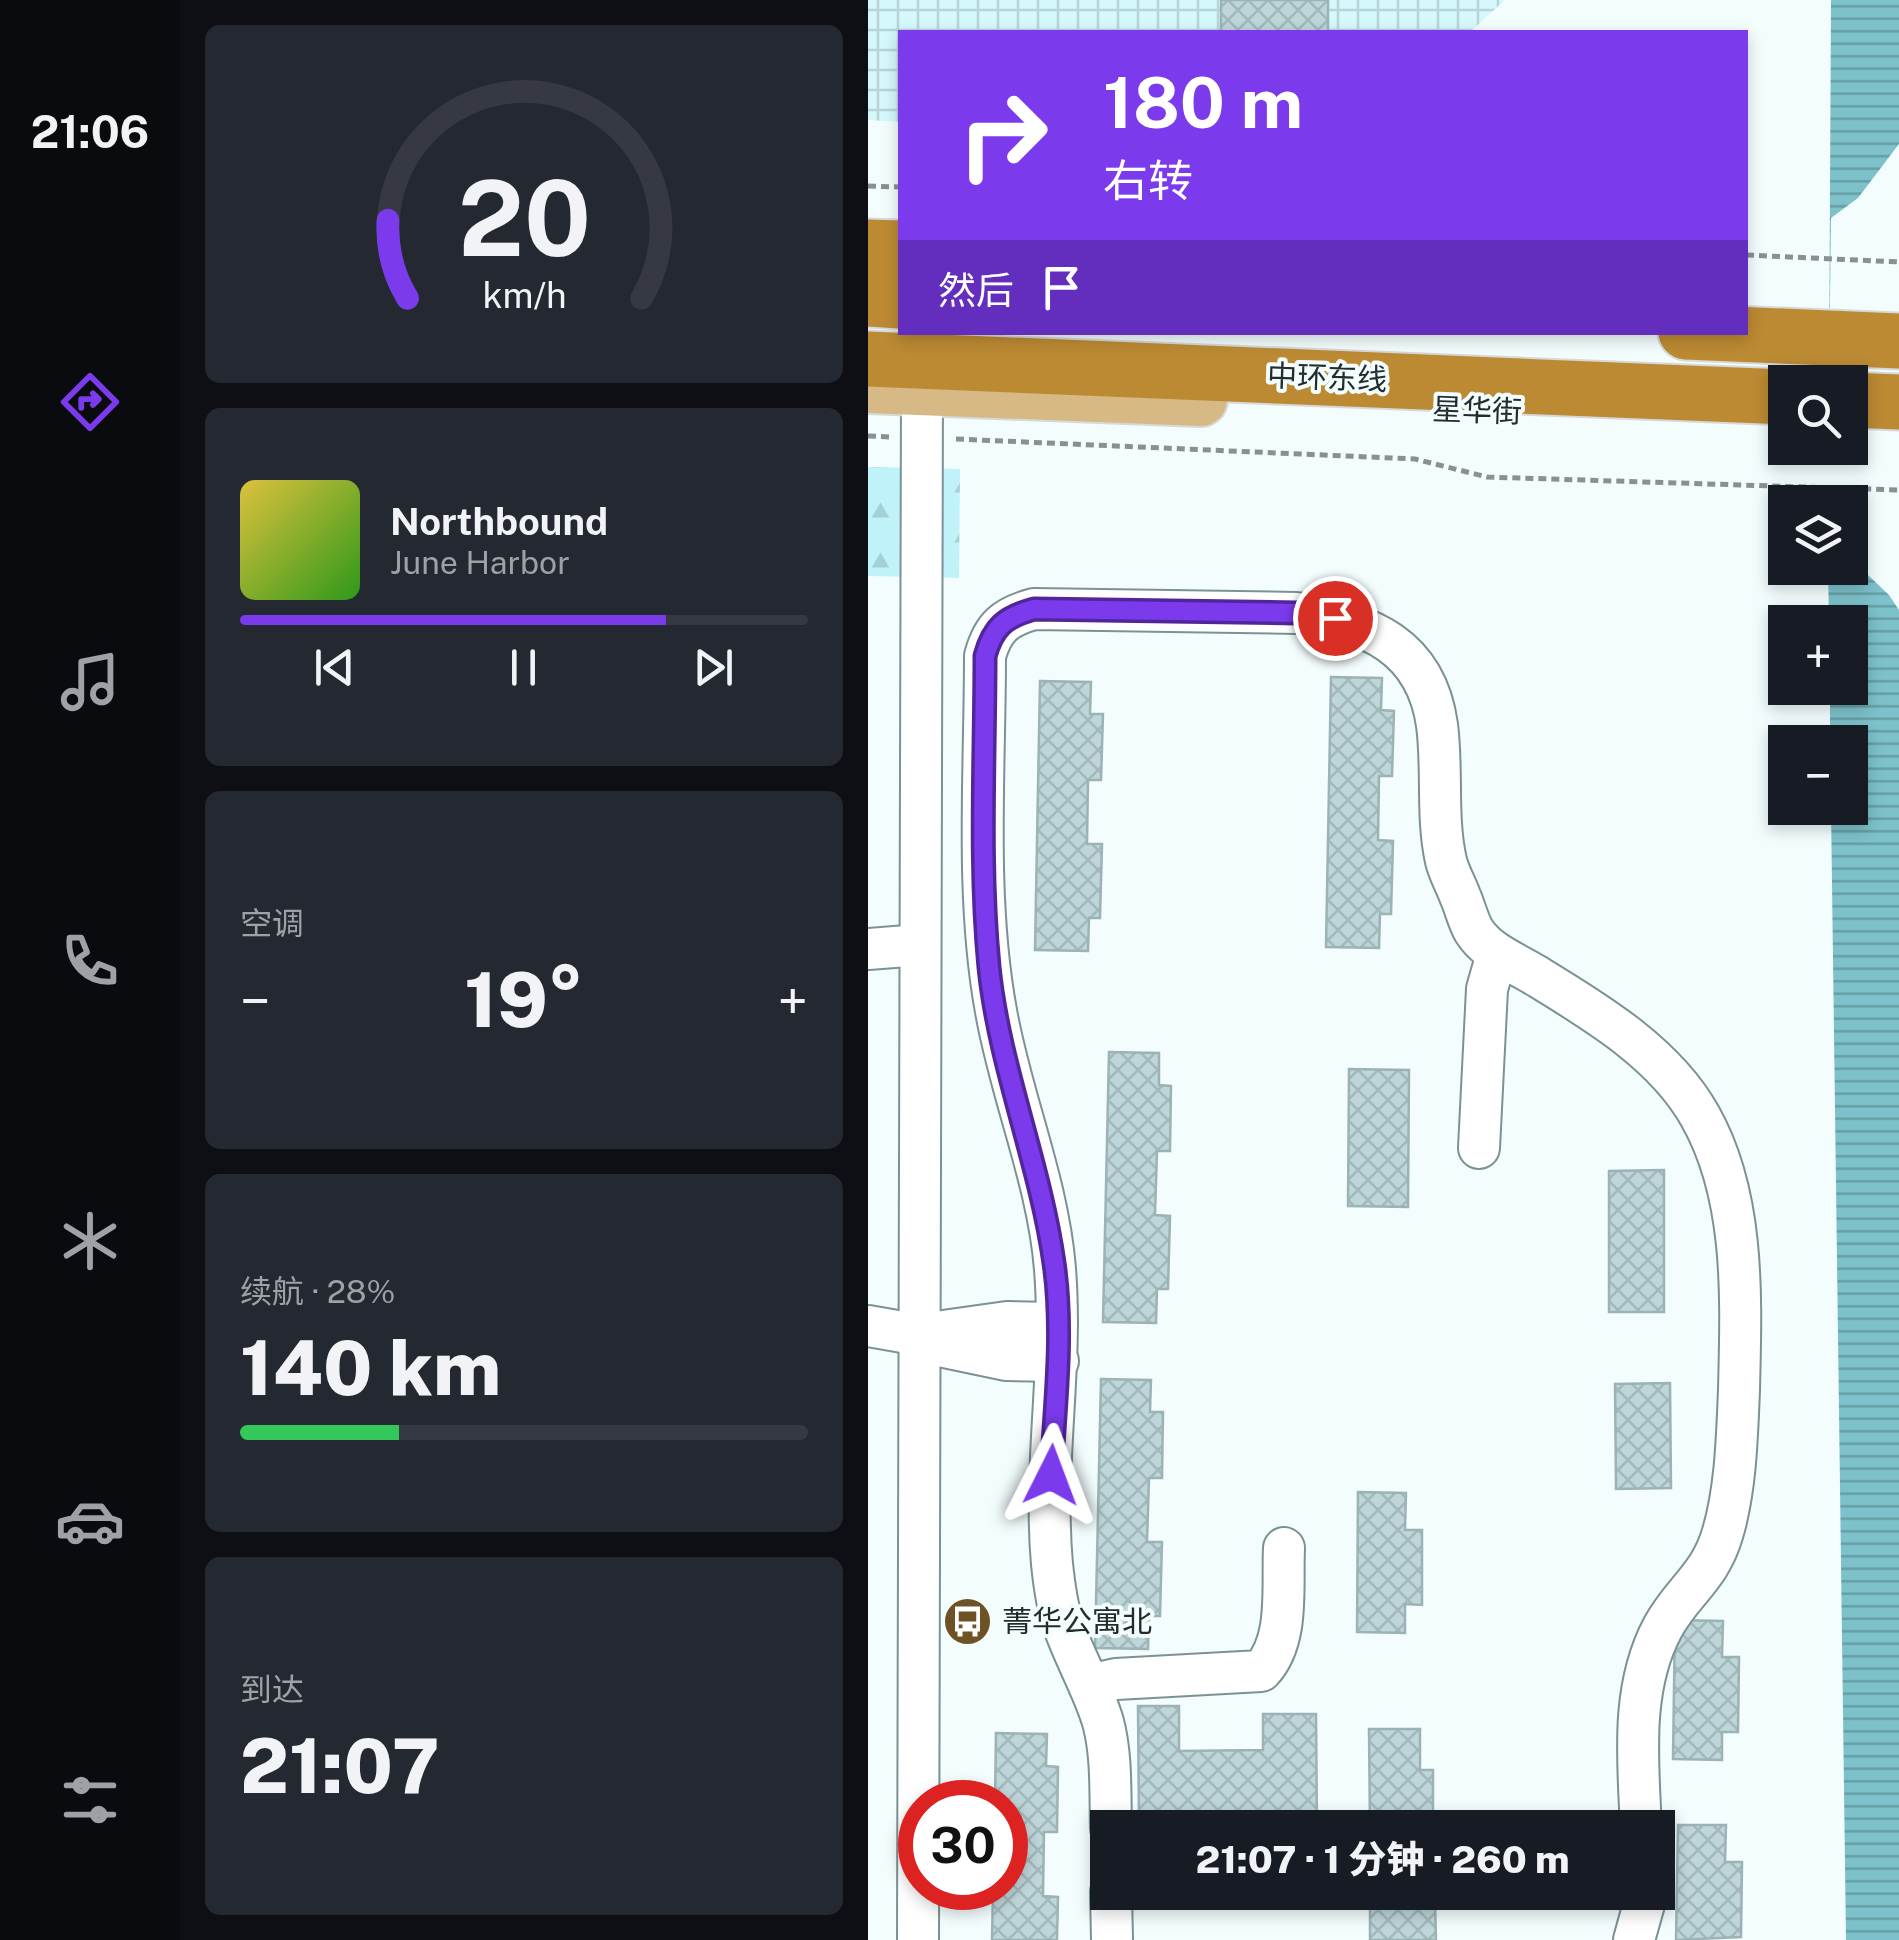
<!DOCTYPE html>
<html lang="zh">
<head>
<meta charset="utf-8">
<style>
	:root { --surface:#171b24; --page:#242831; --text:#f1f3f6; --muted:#9ea1a6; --line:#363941; --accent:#7c3aed }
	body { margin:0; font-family:"Public Sans","Noto Sans SC",sans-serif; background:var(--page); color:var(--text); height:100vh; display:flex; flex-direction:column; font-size:38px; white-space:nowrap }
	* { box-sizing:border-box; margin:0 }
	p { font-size:32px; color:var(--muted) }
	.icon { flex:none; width:55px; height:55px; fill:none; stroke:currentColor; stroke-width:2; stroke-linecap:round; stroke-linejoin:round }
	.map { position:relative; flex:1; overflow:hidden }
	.panel { display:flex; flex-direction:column; gap:25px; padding:25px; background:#0d0f14; width:688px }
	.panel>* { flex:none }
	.guide { position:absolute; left:30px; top:30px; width:850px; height:305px; border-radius:0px; box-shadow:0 5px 15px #0003; background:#7c3aed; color:#fff; overflow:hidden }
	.tools { position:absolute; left:900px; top:365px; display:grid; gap:20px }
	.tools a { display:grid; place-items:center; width:100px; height:100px; border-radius:0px; background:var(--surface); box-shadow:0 5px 15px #0003; font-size:50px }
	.speed { position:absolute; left:30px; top:1780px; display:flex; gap:20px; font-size:50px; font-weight:700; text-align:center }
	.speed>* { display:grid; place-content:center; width:130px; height:130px; border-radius:50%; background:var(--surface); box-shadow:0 5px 15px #0003; line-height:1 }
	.speed .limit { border:15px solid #d22; background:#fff; color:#111 }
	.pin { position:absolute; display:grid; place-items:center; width:85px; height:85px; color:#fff; margin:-42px; border:5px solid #fff; border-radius:50%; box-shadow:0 2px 10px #0007 }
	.me { position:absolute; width:110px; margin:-55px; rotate:3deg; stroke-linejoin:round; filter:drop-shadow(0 0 8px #0008) }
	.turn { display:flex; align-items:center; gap:35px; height:210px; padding:0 40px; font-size:45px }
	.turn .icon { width:130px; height:130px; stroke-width:2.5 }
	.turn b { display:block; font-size:70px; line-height:85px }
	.then { display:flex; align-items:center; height:95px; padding:0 40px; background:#0003; gap:20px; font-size:38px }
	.big { font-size:75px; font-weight:800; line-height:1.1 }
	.panel .tile { flex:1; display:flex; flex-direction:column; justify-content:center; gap:15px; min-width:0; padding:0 35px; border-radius:15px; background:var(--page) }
	.panel .dial { align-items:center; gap:0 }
	.dial svg { height:260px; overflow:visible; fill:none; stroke:var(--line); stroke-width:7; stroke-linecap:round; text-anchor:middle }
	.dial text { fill:var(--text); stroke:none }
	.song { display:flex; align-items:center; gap:30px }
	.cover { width:120px; height:120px; border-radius:15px; background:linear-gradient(135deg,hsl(50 70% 55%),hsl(110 70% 35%)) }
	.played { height:10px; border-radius:5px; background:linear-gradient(90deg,var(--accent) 75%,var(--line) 75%) }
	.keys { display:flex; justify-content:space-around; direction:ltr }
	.heat { display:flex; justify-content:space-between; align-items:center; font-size:55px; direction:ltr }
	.charge { height:15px; border-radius:8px; background:linear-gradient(90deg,#34c759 28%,var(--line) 0) }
	.trip { position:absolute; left:222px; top:1810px; width:585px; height:100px; border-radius:0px; background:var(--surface); box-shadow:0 5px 15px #0003; font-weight:800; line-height:100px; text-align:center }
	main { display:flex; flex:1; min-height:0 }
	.dock { display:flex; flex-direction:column; width:180px; justify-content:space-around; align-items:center; background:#090b0e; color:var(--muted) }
	.dock .icon { width:70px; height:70px }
	.dock .active { color:var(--accent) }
	.dock b { font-size:45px; color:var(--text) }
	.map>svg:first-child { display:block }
</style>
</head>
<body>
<main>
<nav class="dock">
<b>21:06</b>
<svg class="icon active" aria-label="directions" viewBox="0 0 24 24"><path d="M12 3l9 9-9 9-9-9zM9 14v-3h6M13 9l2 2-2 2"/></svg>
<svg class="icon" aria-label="music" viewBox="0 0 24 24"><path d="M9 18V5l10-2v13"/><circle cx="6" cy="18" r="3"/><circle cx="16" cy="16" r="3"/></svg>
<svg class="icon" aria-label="phone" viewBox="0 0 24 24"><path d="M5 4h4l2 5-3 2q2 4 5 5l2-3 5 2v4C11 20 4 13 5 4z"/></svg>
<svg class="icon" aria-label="climate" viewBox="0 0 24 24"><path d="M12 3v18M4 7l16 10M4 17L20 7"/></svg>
<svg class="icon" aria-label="car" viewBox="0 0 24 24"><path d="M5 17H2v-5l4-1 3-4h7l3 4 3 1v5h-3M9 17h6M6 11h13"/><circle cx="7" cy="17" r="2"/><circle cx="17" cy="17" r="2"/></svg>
<svg class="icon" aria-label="filters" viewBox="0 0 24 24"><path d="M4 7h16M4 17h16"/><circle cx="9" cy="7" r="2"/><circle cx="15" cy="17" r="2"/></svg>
</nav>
<section class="panel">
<div class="tile dial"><svg viewBox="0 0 100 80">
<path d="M14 69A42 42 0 1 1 86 69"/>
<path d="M14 69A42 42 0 0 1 8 45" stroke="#7c3aed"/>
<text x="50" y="56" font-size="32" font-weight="700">20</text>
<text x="50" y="72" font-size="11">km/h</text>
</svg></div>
<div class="tile">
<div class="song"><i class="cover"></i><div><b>Northbound</b><p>June Harbor</p></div></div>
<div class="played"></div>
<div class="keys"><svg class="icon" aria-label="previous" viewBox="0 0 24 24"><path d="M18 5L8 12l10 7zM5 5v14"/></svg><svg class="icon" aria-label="pause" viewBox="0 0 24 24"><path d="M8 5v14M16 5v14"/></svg><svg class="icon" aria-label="next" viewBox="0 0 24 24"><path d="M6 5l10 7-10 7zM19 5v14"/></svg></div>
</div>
<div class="tile"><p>空调</p>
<div class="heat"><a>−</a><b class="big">19°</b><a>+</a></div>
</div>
<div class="tile"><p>续航 · 28%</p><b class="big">140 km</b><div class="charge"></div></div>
<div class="tile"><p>到达</p><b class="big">21:07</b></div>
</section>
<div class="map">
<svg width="1032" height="1940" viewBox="0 0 1032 1940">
	<defs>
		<pattern id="industrial-grid" width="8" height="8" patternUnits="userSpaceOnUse" patternTransform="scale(2.5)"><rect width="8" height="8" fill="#d5f8fc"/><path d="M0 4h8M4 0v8" fill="none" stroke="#b7d5d8"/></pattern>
		<pattern id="forest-firs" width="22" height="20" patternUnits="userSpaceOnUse" patternTransform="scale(2.5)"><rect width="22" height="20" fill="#c0f3f9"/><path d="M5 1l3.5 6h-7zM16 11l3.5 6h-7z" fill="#a5d0d6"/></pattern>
		<pattern id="water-rules" width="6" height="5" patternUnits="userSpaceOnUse" patternTransform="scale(2.5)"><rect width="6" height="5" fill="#7dc2cb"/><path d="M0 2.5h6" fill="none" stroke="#669ea5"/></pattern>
		<pattern id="building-cross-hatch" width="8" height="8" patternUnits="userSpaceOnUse" patternTransform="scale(2.5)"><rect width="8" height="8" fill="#bed6d9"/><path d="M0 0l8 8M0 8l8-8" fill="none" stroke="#a3b8bb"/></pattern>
	</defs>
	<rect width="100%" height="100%" fill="#f3fdfe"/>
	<polygon fill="url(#industrial-grid)" points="0,0 637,0 602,32 32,32 32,122 0,120"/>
	<polygon fill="url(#forest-firs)" points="0,467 92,469 91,578 0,576"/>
	<polygon fill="url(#water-rules)" points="963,0 1031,0 1031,1940 978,1940 963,808 982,808 982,742 962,742 962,688 982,688 982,622 961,622 960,568 982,568 982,502 960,502 960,448 982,448 982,382 961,382"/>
	<polygon fill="#f3fdfe" points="1031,144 1031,610 1021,595 983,559 982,502 960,502 960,448 982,448 982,382 961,382 963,218 990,198"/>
	<g fill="url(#building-cross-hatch)" stroke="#9cb3b6" stroke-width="2.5">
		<rect x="353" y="0" width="107" height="32"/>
		<polygon points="463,677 514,678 513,710 526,711 524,776 511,776 510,840 525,841 523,914 512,914 511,948 458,947"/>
		<polygon points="172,681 223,682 222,714 235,714 233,780 220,780 219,844 234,844 232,918 221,918 220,951 167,950"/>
		<polygon points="241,1052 291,1053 291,1085 303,1086 302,1151 289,1151 287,1215 302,1216 300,1289 289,1289 288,1323 235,1322"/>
		<polygon points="481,1069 541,1070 540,1207 480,1206"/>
		<polygon points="796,1170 796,1312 741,1312 741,1171"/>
		<polygon points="233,1379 283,1380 282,1412 295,1412 294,1478 281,1478 279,1542 294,1542 292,1616 281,1616 280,1649 227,1648"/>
		<polygon points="802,1383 803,1488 748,1489 747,1384"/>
		<polygon points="490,1492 538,1493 537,1530 554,1530 554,1605 537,1604 537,1633 489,1632"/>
		<polygon points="807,1620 855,1621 854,1657 871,1657 870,1732 854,1732 854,1760 805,1759"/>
		<polygon points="270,1706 311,1706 311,1751 395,1750 395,1714 448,1714 449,1828 384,1828 384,1821 312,1822 312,1828 271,1828"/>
		<polygon points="501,1729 552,1729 552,1770 565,1770 565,1828 502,1828"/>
		<polygon points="128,1733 179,1734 178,1766 190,1767 189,1832 176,1832 175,1896 190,1897 189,1940 124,1940 125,1888 138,1888 138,1802 127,1802"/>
		<polygon points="810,1825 858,1825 857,1862 874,1862 873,1937 808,1940"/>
		<polygon points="384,1892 449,1892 449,1901 384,1902"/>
		<polygon points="502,1892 553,1892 553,1900 567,1900 568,1940 502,1940"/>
	</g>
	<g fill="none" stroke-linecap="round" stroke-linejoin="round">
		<defs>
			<g id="minor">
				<polyline points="0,949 52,945"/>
				<polyline points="611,1148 619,989 629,954"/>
				<polyline points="0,1326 52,1335 76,1347 138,1360 190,1361"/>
				<polyline points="61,1333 139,1322 189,1323"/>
				<path d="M221,1685L248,1679L393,1671C422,1641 414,1587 416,1548"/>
				<path d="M243,1828C242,1793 244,1755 235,1722C225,1688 206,1657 195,1624C189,1606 186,1583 184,1564C175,1466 195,1368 187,1269C180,1181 143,1097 128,1011C107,897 117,772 117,656C125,627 137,617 166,609L429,613C500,621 558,646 569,725C575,770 568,816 578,861C581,873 588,885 592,896C597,907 600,921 606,931C620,953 646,962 667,975C726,1011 797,1053 832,1116C878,1197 873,1300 871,1390C869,1436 868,1487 855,1532C842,1578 815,1590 795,1627C762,1688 770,1761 773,1828"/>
				<polyline points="243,1892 244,1940"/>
				<polyline points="50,1940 54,389"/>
				<polyline points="766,1940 776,1904 776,1892"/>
			</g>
			<polyline id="major" points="0,387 333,400"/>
			<g id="highway">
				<polyline points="0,247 32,248"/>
				<polyline points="0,299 32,301"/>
				<polyline points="818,332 1032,341"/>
				<polyline points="0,359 918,397"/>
				<polyline points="982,400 1032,402"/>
			</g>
		</defs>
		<use href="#minor" stroke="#7b9295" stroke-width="44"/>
		<use href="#major" stroke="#d7d9d9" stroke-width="56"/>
		<use href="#highway" stroke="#d7d9d9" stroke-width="59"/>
		<g stroke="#879192" stroke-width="5" stroke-dasharray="8 5" stroke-linecap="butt">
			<polyline points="0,186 32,187"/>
			<polyline points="878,255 1032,262"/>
			<polyline points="0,436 22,437"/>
			<polyline points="88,439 547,459 619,477 1032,490"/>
		</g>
		<use href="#minor" stroke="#fff" stroke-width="40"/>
		<use href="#major" stroke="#d7b985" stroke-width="52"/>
		<use href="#highway" stroke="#bc8a33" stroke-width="55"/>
	</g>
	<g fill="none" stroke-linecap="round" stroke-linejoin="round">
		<defs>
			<path id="route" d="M183,1475C187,1405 196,1332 186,1263C172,1163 131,1067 121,967C111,864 117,759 117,656C125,627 137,617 166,609L429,613L467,618"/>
		</defs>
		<use href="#route" stroke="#51269a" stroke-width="25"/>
		<use href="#route" stroke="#7c3aed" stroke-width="18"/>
	</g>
	<defs>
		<symbol id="bus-disc" viewBox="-11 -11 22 22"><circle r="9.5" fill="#6e5225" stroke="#f3fdfe"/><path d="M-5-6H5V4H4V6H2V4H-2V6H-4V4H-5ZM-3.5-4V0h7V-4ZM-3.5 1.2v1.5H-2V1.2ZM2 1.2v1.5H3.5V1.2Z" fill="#fff"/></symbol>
	</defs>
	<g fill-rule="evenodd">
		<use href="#bus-disc" x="72" y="1594" width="55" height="55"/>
	</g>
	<g text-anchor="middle" stroke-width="8" stroke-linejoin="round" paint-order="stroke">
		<g font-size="30" fill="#232c2d" stroke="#f3fdfe">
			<text transform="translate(459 378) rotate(2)" y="10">中环东线</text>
			<text transform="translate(609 411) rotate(2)" y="10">星华街</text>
		</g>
		<g font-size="30" fill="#232c2d" stroke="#f3fdfe" text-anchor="start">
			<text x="134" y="1632">菁华公寓北</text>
		</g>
	</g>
</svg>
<div class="tools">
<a><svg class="icon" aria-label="search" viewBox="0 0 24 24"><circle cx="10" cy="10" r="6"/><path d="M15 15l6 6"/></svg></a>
<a><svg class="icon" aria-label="layers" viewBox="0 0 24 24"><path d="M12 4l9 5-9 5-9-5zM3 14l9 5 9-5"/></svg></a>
<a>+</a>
<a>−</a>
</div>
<div class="speed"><div class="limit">30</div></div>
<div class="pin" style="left:467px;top:618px;background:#d93025"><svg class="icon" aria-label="arrive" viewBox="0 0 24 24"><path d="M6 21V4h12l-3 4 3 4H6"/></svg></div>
<svg class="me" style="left:183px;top:1475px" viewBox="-20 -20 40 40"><path d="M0-17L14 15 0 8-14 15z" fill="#7c3aed" stroke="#fff" stroke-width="4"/></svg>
<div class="trip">21:07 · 1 分钟 · 260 m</div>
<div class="guide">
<div class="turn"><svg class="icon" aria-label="right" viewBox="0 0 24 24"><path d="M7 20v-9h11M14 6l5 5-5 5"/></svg><div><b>180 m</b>右转</div></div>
<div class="then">然后<svg class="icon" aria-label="arrive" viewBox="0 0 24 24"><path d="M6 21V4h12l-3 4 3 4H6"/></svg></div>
</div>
</div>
</main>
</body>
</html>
